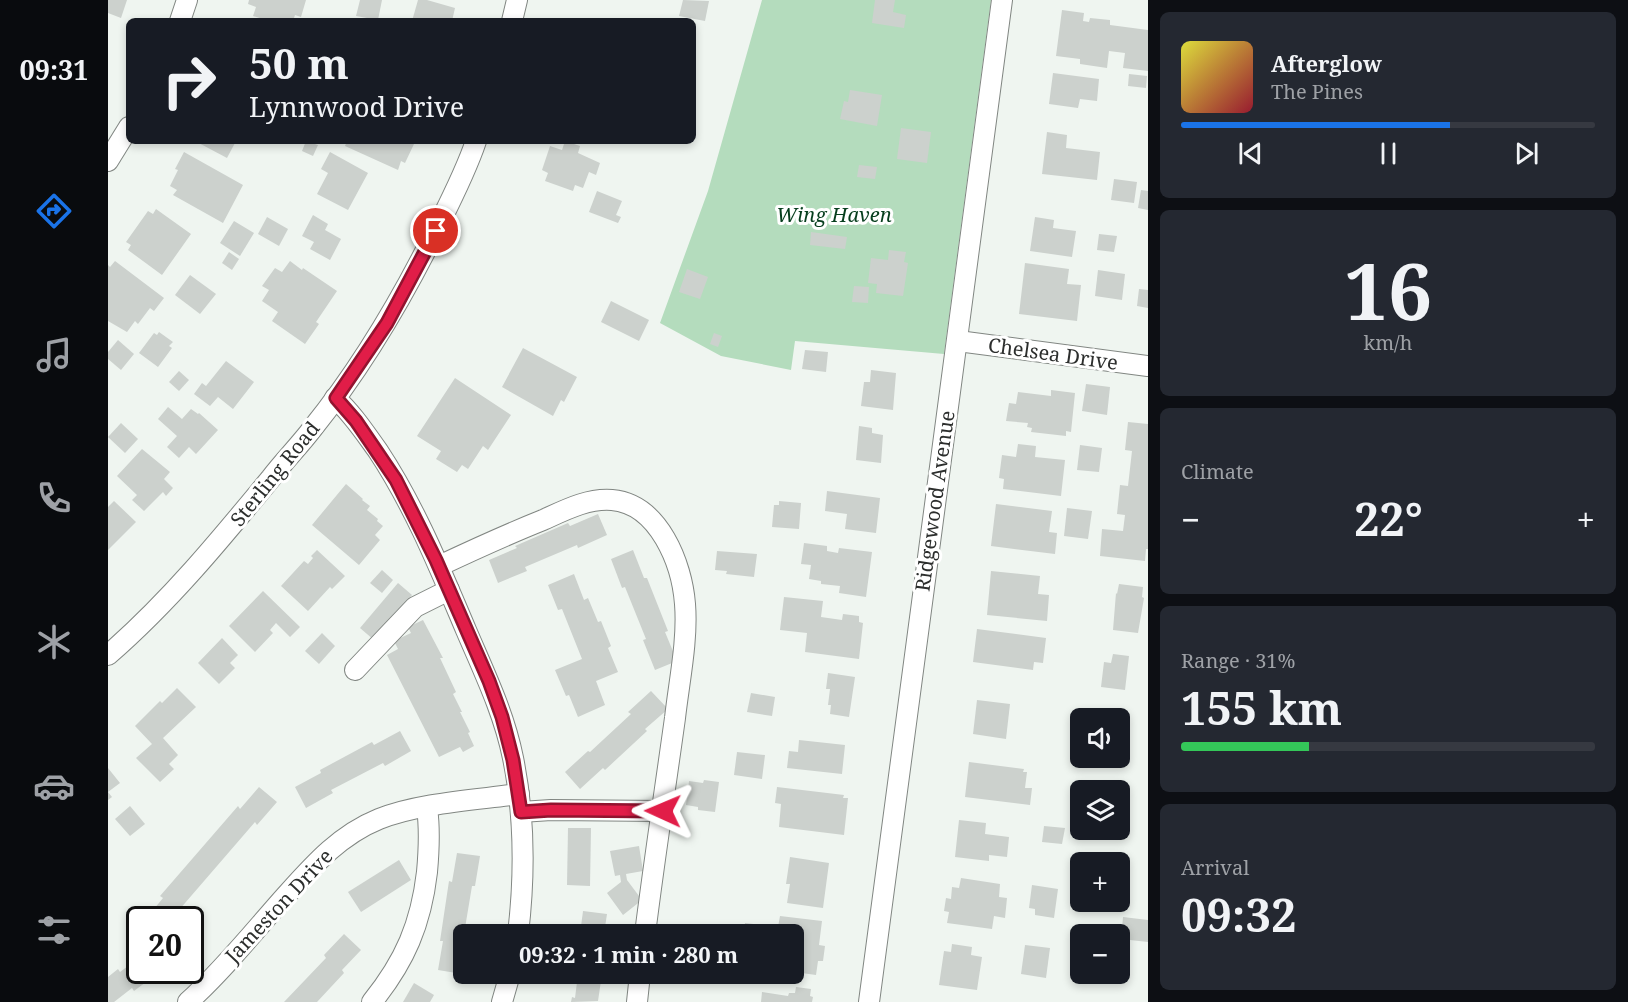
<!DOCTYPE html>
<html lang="en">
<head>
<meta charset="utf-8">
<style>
	:root { --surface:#171b24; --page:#242831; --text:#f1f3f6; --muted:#9ea1a6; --line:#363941; --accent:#1a73e8 }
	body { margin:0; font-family:"Noto Serif",serif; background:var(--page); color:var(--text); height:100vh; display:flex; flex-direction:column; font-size:22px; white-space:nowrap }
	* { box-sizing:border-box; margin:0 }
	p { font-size:20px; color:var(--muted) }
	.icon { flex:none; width:33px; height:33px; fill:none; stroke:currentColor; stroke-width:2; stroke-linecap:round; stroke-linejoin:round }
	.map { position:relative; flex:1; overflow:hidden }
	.panel { display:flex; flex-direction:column; gap:12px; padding:12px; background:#0d0f14; width:480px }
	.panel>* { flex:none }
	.guide { position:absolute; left:18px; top:18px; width:570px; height:126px; border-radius:9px; box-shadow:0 3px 9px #0003; background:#171b24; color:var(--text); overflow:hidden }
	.tools { position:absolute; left:962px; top:708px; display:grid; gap:12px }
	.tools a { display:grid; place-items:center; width:60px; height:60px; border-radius:9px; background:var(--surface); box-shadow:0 3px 9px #0003; font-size:30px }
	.speed { position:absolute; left:18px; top:906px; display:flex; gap:12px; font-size:30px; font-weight:700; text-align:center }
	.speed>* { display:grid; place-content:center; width:78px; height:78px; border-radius:50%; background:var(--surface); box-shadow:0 3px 9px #0003; line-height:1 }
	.speed .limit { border:3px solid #111; border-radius:9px; background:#fff; color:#111 }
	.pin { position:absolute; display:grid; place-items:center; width:51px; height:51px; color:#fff; margin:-26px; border:3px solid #fff; border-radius:50%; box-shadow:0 2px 6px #0007 }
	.me { position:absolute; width:66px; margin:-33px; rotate:271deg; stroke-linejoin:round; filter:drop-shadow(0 0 4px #0008) }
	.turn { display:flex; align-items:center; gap:21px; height:126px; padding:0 24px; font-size:27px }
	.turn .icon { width:78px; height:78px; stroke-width:2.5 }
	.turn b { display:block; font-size:42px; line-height:51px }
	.big { font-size:45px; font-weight:700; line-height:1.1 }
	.panel .tile { flex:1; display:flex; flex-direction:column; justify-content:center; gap:9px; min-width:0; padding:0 21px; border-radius:9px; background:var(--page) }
	.panel .dial { align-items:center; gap:0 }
	.dial b { font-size:78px; line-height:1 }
	.song { display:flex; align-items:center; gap:18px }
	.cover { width:72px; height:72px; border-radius:9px; background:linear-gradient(135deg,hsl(60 70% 55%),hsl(350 70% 35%)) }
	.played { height:6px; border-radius:3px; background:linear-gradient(90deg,var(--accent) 65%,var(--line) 65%) }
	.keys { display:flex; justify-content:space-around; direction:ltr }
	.heat { display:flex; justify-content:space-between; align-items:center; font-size:33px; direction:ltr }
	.charge { height:9px; border-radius:4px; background:linear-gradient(90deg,#34c759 31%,var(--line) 0) }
	.trip { position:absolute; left:345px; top:924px; width:351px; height:60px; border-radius:9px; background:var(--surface); box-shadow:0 3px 9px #0003; font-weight:700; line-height:60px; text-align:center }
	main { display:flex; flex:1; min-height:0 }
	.tab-bar { display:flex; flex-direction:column; width:108px; justify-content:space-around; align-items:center; background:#090b0e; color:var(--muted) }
	.tab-bar .icon { width:42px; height:42px }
	.tab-bar .selected { color:var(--accent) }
	.tab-bar b { font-size:27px; color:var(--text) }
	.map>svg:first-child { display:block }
</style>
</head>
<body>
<main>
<nav class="tab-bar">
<b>09:31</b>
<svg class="icon selected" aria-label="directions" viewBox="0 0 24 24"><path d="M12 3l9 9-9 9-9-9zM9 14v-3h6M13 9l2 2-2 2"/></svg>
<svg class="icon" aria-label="music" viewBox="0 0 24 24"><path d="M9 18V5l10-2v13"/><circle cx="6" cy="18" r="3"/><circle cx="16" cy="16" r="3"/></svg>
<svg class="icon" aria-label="phone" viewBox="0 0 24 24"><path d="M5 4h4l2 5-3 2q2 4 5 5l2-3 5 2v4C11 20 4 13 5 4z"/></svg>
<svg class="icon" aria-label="climate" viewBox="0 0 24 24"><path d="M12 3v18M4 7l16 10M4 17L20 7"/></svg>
<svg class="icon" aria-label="car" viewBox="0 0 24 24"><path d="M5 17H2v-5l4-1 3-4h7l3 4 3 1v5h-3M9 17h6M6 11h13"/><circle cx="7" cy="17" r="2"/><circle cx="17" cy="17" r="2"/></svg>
<svg class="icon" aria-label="filters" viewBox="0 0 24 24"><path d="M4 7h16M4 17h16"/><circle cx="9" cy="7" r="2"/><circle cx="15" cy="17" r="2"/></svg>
</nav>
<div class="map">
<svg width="1040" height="1002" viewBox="0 0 1040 1002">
	<rect width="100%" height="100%" fill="#eff5f0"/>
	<polygon fill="#b4dcbd" points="654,0 883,0 836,354 687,341 683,370 613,356 552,323 600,191"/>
	<g fill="#ccd1cd">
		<polygon points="0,0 19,0 13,18 0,13"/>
		<polygon points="141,0 198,0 193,17 187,15 185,21 161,21 145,16 148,7 140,4"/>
		<polygon points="252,0 274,0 270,20 248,16"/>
		<polygon points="310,0 319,0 347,8 344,21 304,21"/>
		<polygon points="575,0 601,1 597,21 571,16"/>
		<polygon points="767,0 787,0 785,12 798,15 796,28 764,23"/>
		<polygon points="954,10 976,13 975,21 981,22 982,18 1002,20 1002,25 1040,30 1040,71 1015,68 1017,53 1001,51 999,68 972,64 972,59 948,56"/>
		<polygon points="945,73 991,79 989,101 972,99 970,108 941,104"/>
		<polygon points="1021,74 1039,76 1038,88 1020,86"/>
		<polygon points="742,90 774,95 769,126 732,119 736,101 740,102"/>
		<polygon points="793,128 823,132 819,163 789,159"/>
		<polygon points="939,132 959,135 958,148 992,152 989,180 934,174"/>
		<polygon points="87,141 128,141 119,158"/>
		<polygon points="198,141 210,145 205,156 194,151"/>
		<polygon points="239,141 304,141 306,144 297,163 293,161 290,170 237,146"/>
		<polygon points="457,141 472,146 470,153 492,163 488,175 481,172 475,188 467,185 465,191 437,181 440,173 434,170 442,146 454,150"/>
		<polygon points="76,152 135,185 115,223 65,195 69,190 62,186 70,170 67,169"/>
		<polygon points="222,152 260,173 240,210 209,194 220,173 213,169"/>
		<polygon points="751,165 769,167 767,179 749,177"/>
		<polygon points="1006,179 1029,182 1026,203 1003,200"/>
		<polygon points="1033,190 1040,191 1040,210 1030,208"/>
		<polygon points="489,191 514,201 508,215 513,217 510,223 481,212"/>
		<polygon points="48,209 83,234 54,275 20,250 23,245 18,242 40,211 45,214"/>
		<polygon points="205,215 220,224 217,230 233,239 222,260 202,249 206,242 194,236"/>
		<polygon points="159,217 180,229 171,246 150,234"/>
		<polygon points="927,217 946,220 945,228 968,231 964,257 922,251"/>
		<polygon points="126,221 146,233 132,256 112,243"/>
		<polygon points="703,232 739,237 737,249 702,245"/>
		<polygon points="991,234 1009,236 1006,252 989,250"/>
		<polygon points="781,250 798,252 796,262 800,263 795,296 768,293 769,284 760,283 763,258 780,260"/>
		<polygon points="121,252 131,259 124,270 114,263"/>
		<polygon points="7,261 56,298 46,311 42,308 30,324 27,321 19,332 0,321 0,265 2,267"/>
		<polygon points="182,261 194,270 195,268 229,291 208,322 211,324 197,344 164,321 170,312 154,301 161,290 154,286 167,268 174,272"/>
		<polygon points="917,263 961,269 959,284 973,285 969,321 911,314"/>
		<polygon points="579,269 600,277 592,299 571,292"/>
		<polygon points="990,270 1017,274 1014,300 987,296"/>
		<polygon points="82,275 108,294 92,314 67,295"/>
		<polygon points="746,286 761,287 760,303 744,302"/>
		<polygon points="1031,289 1040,290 1040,308 1029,306"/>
		<polygon points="503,301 541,320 531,341 493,322"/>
		<polygon points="51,332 65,342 61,346 64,348 50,367 31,353 46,333 49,335"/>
		<polygon points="606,333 614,336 610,347 602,344"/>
		<polygon points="10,340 26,354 13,370 0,359 0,352"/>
		<polygon points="415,348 469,377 456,402 453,400 445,416 394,387"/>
		<polygon points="697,350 720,352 718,372 694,369"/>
		<polygon points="118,361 146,382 125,409 110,397 102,406 86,394 94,383 98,386"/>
		<polygon points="763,370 788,373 785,410 753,406 756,382 762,382"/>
		<polygon points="71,371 81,380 71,391 61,382"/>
		<polygon points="347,378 403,415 380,450 375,446 360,469 354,465 349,472 328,459 333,451 309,436"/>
		<polygon points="978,384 1002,387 999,415 974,411"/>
		<polygon points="943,390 967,393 963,432 958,431 958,436 923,432 924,428 919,427 920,423 898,421 901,403 908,404 910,392 943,396"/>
		<polygon points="60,407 74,419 83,409 90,414 91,413 110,430 88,454 81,447 71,458 59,447 69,436 50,419"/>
		<polygon points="1020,422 1040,424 1040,549 1038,549 1037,561 992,556 994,529 1015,531 1017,515 1009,514 1012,485 1020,486 1024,451 1017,450"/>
		<polygon points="13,423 30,439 17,453 0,437"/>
		<polygon points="751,426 764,428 764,433 775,435 773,463 748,460"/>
		<polygon points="910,444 928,446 927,457 957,460 953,496 895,489 896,479 891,478 894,455 908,457"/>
		<polygon points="972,445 994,448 991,472 969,470"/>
		<polygon points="34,449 62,472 56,479 65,488 58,496 55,492 36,511 24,500 29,495 9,476"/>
		<polygon points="238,484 255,499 254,500 262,506 259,510 270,519 269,521 275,526 267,535 272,540 251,565 204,525"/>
		<polygon points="719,491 772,498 768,533 737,529 739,514 717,511"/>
		<polygon points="6,501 28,522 0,550 0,507"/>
		<polygon points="671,501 693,503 691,529 664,527 666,505 671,505"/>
		<polygon points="888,504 944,511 941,532 949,533 947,554 883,546"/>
		<polygon points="959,508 984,511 980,539 956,536"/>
		<polygon points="490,514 499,535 470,548 469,545 417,567 419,571 390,583 381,560 409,548 407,546 460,523 462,526"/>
		<polygon points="696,543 719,546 719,551 730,553 731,548 764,552 758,597 731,593 732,586 713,584 713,581 701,579 703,565 693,564"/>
		<polygon points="209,550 237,576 224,589 222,587 200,611 173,586 196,561 200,564 205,558 203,556"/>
		<polygon points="525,550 536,578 539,578 560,631 557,632 569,661 547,670 535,640 538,639 517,587 514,588 503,559"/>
		<polygon points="609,551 649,554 646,577 618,574 619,571 607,570"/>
		<polygon points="274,570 285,580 274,593 262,583"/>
		<polygon points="883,571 932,576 930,594 941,595 939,621 879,615"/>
		<polygon points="466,574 476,600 480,598 490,622 493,621 503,646 500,648 510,672 488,681 497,705 470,717 461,695 458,696 447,670 474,659 454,609 450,610 440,585"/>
		<polygon points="290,583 304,595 266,640 252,628"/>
		<polygon points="1011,584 1035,587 1034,597 1036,598 1030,633 1005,630 1008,593 1009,594"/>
		<polygon points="155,591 192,627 182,637 168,623 162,630 165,633 147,652 121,626"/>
		<polygon points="676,597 715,601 713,617 734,620 735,614 751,616 751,622 755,623 751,659 697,652 699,633 672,630"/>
		<polygon points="315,620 335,658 332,658 348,692 345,694 354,712 352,712 362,732 360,733 366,746 355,752 352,747 331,757 279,655 290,649 286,641 303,633 300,627"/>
		<polygon points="869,629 938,638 935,663 926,662 925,670 865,662"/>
		<polygon points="214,633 227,646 211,664 197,651"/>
		<polygon points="114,638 130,655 122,663 127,668 111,684 90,663"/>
		<polygon points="1005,654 1021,656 1017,690 993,687 996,662 1003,663"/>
		<polygon points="720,673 747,677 741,717 722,714 723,705 720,705 722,689 718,689"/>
		<polygon points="69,688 88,707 55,738 70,755 61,764 66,769 52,782 28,758 44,744 27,726 52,701 54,703"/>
		<polygon points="543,691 560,709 537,729 539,731 497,770 495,768 472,789 457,772 480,751 482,752 523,714 520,712"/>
		<polygon points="643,693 667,697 664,716 639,712"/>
		<polygon points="869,700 902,704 898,739 865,734"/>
		<polygon points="292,731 303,751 277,766 275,763 223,790 225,793 198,808 187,787 213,773 212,770 264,742 266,745"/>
		<polygon points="691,740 737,745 734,774 679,768 681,751 690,752"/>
		<polygon points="629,752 657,755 654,779 626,775"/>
		<polygon points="861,762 916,769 915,772 919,772 917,788 924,788 922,805 857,797"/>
		<polygon points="0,768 12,783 0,792 4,797 0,800"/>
		<polygon points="596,780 611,782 607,812 590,810 590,807 578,805 581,781 595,783"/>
		<polygon points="151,787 169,802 149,825 147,822 71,910 74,913 68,920 37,920 55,898 52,896 130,806 132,809"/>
		<polygon points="669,787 736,795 735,798 740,798 736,835 671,827 673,804 667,803"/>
		<polygon points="22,806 37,824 22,836 7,819"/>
		<polygon points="851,820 878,823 877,834 901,837 899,857 881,855 881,861 847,857"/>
		<polygon points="936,826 957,828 954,844 934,842"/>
		<polygon points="460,828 483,828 482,886 459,885"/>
		<polygon points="531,846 535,871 518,874 519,880 534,900 515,915 499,893 513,882 512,875 507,876 502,851"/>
		<polygon points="349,853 372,856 367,886 364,886 356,934 354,974 330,970 335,941 332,941 341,881 344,882"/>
		<polygon points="682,857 721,863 715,908 679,903 682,884 678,884"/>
		<polygon points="291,860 303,880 253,912 240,892"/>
		<polygon points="853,878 892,884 891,897 899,898 897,918 886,916 884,929 839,923 841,912 836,911 838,898 843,899 844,887 851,888"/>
		<polygon points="924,885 950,889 946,918 927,915 927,909 921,908"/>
		<polygon points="475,911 499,914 496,934 472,934"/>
		<polygon points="672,916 714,921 711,945 717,946 715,961 710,961 708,975 686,972 686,934 636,934 637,923 670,927"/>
		<polygon points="1015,917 1040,920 1040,942 1013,939"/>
		<polygon points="236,934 253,950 234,970 236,973 209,1002 176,1002 218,958 216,955"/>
		<polygon points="844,944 864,947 863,955 874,957 869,990 831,985 836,951 843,952"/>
		<polygon points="917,945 942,948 938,978 913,974"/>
		<polygon points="32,957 32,970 48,970 50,973 26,991 24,988 6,1002 0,1002 0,977 10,969 12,972"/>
		<polygon points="470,974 494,974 490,1001 463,1002 464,997 467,998"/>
		<polygon points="306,983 326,995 322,1002 295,1002"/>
		<polygon points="688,987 703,989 702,996 705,997 704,1002 653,1002 654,992 680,996 681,993 687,993"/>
	</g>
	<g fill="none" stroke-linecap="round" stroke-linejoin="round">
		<defs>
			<g id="minor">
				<polyline points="72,21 79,0"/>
				<polyline points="404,21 409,0"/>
				<polyline points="0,161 21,127"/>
				<polyline points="850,341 1040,366"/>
				<path d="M227,398C244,413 257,433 270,451C307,507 332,569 358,630C376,672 396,713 405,758C417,817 417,875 410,934"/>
				<path d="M331,566C365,550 400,534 435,520C457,510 480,498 504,500C551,504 574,564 577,604C580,640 571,682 567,718C557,790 546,862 537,934"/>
				<path d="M0,655C61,602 112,540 163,478C176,461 191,446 204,429C254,367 294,299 329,228C343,200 358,171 368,141"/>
				<polyline points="247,670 307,607 341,590"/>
				<polyline points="413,812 443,810 555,811"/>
				<path d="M80,1002C114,971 143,935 173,901C202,869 229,836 271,819C311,803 367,800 411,794"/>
				<path d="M264,1002C297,961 313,924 319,872C321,850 322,829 319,808"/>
				<polyline points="394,1002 402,974"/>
				<polyline points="529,1002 532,974"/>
				<polyline points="761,1002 894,0"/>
			</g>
		</defs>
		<use href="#minor" stroke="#818682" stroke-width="22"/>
		<use href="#minor" stroke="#fff" stroke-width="20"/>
	</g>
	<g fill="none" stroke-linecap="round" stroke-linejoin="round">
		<defs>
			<polyline id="route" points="328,231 279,323 228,398 248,421 288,480 328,560 381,681 394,717 405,760 413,812 443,810 555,811"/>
		</defs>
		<use href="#route" stroke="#92132f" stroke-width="15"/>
		<use href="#route" stroke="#e11d48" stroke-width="10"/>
	</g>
	<g text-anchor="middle" stroke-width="6" stroke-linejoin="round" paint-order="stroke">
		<g font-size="20" font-style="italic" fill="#063e1d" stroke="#fff">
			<text x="726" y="222">Wing Haven</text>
		</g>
		<g font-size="20" fill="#2c2e2d" stroke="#fff">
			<text transform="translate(945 354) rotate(8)" y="7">Chelsea Drive</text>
			<text transform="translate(167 474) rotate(-51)" y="7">Sterling Road</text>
			<text transform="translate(827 501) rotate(-82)" y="7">Ridgewood Avenue</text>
			<text transform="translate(171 906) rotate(-47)" y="7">Jameston Drive</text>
		</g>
	</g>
</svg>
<div class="tools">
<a><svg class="icon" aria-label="sound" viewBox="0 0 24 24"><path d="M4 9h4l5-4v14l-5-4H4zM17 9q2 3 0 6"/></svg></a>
<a><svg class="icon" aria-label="layers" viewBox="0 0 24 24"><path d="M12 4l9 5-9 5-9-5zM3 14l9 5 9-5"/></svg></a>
<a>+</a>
<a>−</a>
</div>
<div class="speed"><div class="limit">20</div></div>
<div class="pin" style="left:328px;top:231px;background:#d93025"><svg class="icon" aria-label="arrive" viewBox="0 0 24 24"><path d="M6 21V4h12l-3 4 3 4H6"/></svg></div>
<svg class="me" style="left:555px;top:811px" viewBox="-20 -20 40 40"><path d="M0-17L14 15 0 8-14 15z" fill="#e11d48" stroke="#fff" stroke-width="4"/></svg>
<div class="trip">09:32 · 1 min · 280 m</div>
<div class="guide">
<div class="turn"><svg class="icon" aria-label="right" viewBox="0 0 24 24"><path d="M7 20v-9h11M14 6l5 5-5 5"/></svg><div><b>50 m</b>Lynnwood Drive</div></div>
</div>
</div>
<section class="panel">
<div class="tile">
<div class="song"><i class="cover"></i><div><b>Afterglow</b><p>The Pines</p></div></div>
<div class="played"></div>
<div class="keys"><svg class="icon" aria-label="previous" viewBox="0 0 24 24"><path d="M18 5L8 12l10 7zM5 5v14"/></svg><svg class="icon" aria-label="pause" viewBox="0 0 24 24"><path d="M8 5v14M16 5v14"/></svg><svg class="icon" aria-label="next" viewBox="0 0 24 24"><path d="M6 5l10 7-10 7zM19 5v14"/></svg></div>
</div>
<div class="tile dial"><b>16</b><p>km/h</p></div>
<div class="tile"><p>Climate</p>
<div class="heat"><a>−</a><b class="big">22°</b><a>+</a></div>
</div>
<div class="tile"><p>Range · 31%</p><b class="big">155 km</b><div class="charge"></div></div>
<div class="tile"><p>Arrival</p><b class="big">09:32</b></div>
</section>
</main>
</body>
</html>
